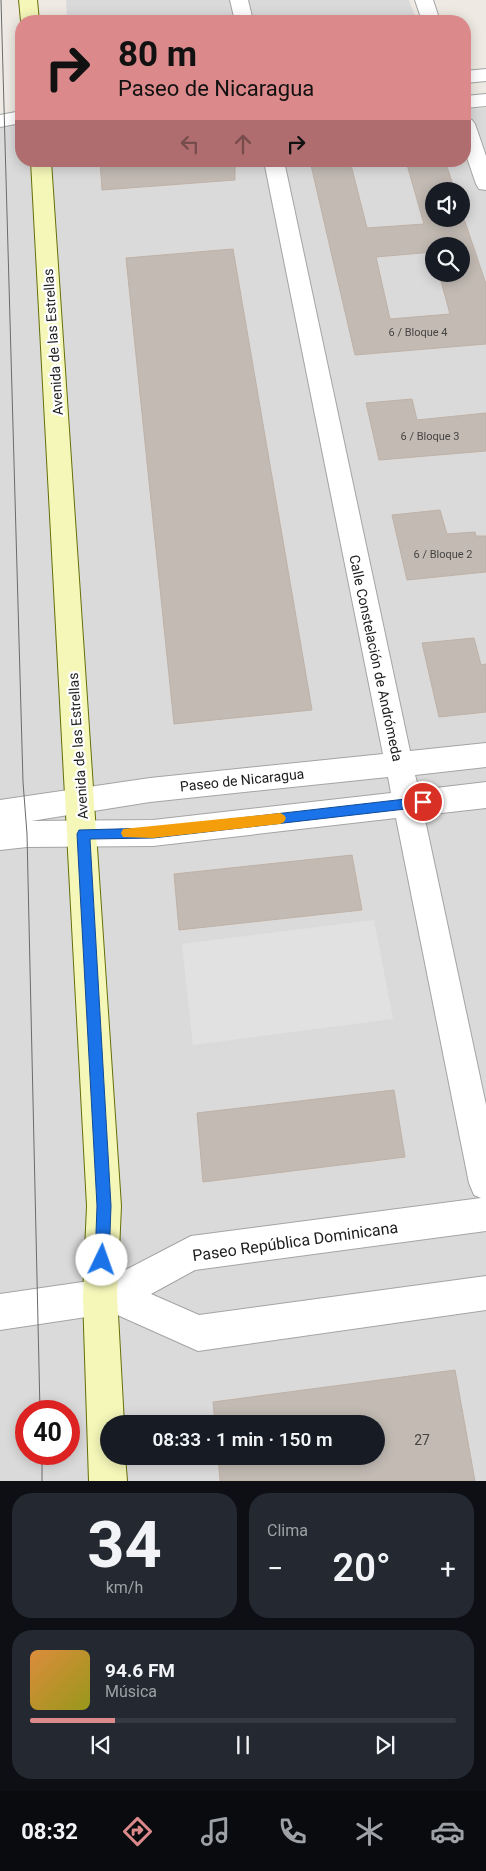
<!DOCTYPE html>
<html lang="es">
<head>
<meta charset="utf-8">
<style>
	:root { --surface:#171b24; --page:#242831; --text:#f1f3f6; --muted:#9ea1a6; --line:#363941; --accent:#dc898b }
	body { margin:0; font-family:Roboto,sans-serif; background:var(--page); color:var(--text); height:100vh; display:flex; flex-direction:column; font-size:19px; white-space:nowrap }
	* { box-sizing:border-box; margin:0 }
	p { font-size:16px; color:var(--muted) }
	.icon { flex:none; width:28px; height:28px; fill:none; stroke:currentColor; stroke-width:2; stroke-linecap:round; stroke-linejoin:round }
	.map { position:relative; height:1481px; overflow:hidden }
	.side { display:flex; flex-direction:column; gap:12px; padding:12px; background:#0d0f14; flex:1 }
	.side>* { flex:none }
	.hud { position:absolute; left:15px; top:15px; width:456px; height:152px; border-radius:20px; box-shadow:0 2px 12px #0003; background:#dc898b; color:#111; overflow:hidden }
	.fabs { position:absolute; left:425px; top:182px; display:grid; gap:10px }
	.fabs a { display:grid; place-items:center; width:45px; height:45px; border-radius:50%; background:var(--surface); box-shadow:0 2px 12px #0003; font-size:25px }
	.speed { position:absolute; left:15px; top:1400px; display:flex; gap:10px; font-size:25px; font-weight:700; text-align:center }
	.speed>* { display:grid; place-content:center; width:65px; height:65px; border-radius:50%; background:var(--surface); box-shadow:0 2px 12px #0003; line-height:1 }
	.speed .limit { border:8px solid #d22; background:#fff; color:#111 }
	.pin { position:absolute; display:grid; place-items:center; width:42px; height:42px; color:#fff; margin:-21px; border:2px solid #fff; border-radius:50%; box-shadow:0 1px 5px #0007 }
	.me { position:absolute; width:55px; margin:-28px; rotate:3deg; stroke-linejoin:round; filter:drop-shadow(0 0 4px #0008) }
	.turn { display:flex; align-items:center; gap:18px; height:105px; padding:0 20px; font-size:22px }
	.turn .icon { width:65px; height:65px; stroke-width:2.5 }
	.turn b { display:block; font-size:35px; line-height:42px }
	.lanes { display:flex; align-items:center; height:48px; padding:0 20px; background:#0003; justify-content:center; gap:25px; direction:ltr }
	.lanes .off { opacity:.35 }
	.big { font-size:38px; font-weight:600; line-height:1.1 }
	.side .tile { flex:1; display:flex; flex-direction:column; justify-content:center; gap:8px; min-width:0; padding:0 18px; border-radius:20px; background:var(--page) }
	.side .dial { align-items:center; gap:0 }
	.dial b { font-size:65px; line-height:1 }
	.song { display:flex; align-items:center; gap:15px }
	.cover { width:60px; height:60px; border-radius:8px; background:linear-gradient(135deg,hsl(30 70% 55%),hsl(60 70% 35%)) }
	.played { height:5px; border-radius:2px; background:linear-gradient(90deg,var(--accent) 20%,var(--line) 20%) }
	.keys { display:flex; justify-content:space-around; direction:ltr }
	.heat { display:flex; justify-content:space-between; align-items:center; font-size:28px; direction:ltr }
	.side .tiles { flex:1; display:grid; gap:12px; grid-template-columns:1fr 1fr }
	.tile:last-child { grid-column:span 2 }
	.trip { position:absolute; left:100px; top:1415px; width:285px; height:50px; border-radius:25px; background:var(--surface); box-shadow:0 2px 12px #0003; font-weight:600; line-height:50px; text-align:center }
	.dock { display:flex; height:80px; justify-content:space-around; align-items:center; background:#090b0e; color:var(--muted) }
	.dock .icon { width:35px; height:35px }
	.dock .current { color:var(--accent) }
	.dock b { font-size:22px; color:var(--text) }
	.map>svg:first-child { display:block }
</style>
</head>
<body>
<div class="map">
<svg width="486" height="1481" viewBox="0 0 486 1481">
	<rect width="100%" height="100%" fill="#eeeae3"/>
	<g fill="#dbdada" fill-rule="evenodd">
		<polygon points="66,0 409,0 417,21 67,21"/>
		<path d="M486,108V1481H0V121L21,119V161H465V109ZM434,191H461V219H434ZM434,246H461V274H434ZM26,1411H69V1454H26ZM109,1424H376V1456H109Z"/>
	</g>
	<polygon fill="#e1e1e1" points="374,920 393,1019 193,1045 182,944"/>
	<g fill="#c2bab3" stroke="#bfb1a6" fill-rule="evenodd">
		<polygon points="100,161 235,161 235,180 102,190"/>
		<path d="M310,161H350L367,228L424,224L406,161H445L455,191H434V219H461V210L486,284V344L355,355ZM434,246H461V274H439L450,314L390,319L376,257L433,252L434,255Z"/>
		<polygon points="233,249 312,710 174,724 126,258"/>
		<polygon points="412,399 417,420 486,413 486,451 379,460 366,403"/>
		<polygon points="440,510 447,534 475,532 476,536 486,536 486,572 407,580 392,515"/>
		<polygon points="474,638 481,665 486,664 486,712 439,717 422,643"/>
		<polygon points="352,855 362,910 179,930 174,874"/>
		<polygon points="394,1090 405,1157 203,1182 197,1113"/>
		<polygon points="455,1370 475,1481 220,1481 218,1456 376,1456 376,1424 215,1424 213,1402"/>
	</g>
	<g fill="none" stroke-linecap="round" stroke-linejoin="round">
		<defs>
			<g id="street">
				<polygon points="230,0 248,0 253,21 235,21"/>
				<polygon points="415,0 433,0 440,21 422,21"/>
				<polygon points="486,69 486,81 465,83 465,71"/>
				<polygon points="486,94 486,106 465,108 465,96"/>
				<polygon points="21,111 21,123 0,127 0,115"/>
				<polygon points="465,118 472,120 475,124 486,156 486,190 479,189 476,184 465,152"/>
				<path d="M264,161H284L410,751L486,743V767L415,775L419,790L486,782V808L424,815L486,1105V1231L195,1270L151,1294L199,1315L486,1276V1310L198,1351L113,1313L0,1330V1294L110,1278L191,1236L481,1198L474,1195L469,1183L396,818L153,846L27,847L0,850V800L150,778L383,754ZM388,777L391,793L153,820L31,821L150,802Z"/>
			</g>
			<g id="secondary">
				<polygon points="19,0 37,0 39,21 21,21"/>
				<polygon points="31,161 51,161 121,1206 117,1296 124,1424 109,1424 109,1456 125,1456 127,1481 89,1481 83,1296 87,1206"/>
			</g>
		</defs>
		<use href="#street" stroke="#a4a4a4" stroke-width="2"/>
		<use href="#secondary" stroke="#646f09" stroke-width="2"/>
		<use href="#street" fill="#fff" fill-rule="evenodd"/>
		<use href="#secondary" fill="#f4f7b8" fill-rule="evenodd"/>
		<g stroke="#6b6b6b" stroke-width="1">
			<polyline points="1,0 23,782 27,834 40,1411"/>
			<polyline points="42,1454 42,1481"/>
		</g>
	</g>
	<polygon fill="#1a73e8" stroke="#114b97" points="423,797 427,799 429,802 427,806 423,807 153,838 90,839 111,1206 109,1260 107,1265 102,1267 97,1265 95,1260 97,1206 77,834 79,830 153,828"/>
	<polygon fill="#f59e0b" points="280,813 284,815 286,818 284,822 280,824 153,838 123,837 121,833 123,829"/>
	<g text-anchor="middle" stroke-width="4.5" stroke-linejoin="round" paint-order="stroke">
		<g font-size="11" fill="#464442">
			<text x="418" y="336">6 / Bloque 4</text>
			<text x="430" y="440">6 / Bloque 3</text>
			<text x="443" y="558">6 / Bloque 2</text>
		</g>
		<g font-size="14" fill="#1d1d1d" stroke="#fff">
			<text transform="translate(53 342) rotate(-94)" y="5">Avenida de las Estrellas</text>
			<text transform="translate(376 658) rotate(78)" y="5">Calle Constelación de Andrómeda</text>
			<text transform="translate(78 746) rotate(-94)" y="5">Avenida de las Estrellas</text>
			<text transform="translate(242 780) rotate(-6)" y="5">Paseo de Nicaragua</text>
		</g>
		<g font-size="14" fill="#464442">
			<text x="422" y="1445">27</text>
		</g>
		<g font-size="16" fill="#1d1d1d" stroke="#fff">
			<text transform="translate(295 1241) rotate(-8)" y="6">Paseo República Dominicana</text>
		</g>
	</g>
</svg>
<div class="fabs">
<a><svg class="icon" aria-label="sound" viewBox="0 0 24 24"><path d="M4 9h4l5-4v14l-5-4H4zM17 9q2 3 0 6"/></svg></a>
<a><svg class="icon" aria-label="search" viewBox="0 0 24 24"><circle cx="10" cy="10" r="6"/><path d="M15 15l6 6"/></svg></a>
</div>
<div class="speed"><div class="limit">40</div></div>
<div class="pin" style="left:423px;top:802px;background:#d93025"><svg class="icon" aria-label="arrive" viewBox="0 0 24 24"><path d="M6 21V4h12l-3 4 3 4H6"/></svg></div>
<svg class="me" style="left:102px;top:1260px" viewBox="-20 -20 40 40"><circle r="19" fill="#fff"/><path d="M0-13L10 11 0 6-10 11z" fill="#1a73e8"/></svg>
<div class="trip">08:33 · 1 min · 150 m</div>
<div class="hud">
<div class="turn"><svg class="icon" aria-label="right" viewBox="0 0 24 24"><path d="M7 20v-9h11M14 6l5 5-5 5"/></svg><div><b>80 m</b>Paseo de Nicaragua</div></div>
<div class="lanes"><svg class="icon off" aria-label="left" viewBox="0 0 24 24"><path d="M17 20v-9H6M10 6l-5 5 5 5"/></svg><svg class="icon off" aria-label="ahead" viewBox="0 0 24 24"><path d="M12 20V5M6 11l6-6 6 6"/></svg><svg class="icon" aria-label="right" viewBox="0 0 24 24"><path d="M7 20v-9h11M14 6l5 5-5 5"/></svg></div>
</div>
</div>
<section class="side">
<div class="tiles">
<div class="tile dial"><b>34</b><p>km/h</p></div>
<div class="tile"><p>Clima</p>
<div class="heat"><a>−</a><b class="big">20°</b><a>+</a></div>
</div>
<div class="tile">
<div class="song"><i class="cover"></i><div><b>94.6 FM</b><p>Música</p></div></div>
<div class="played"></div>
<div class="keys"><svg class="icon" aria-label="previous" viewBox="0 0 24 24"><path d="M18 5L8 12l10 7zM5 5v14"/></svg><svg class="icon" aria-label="pause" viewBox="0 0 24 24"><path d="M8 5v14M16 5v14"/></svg><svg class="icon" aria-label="next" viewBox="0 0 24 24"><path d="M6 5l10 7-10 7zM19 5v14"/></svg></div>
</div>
</div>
</section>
<nav class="dock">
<b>08:32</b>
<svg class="icon current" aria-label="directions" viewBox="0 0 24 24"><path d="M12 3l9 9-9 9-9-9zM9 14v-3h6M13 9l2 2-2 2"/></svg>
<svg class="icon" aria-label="music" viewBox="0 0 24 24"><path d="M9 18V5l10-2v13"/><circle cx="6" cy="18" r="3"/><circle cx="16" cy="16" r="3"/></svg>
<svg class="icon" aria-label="phone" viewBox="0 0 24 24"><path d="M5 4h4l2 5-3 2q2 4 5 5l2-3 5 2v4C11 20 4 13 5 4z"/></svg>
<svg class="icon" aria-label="climate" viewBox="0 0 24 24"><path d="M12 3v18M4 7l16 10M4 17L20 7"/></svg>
<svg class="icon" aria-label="car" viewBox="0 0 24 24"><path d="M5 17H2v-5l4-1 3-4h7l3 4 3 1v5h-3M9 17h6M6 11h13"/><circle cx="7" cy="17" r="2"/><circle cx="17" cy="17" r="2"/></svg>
</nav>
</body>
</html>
